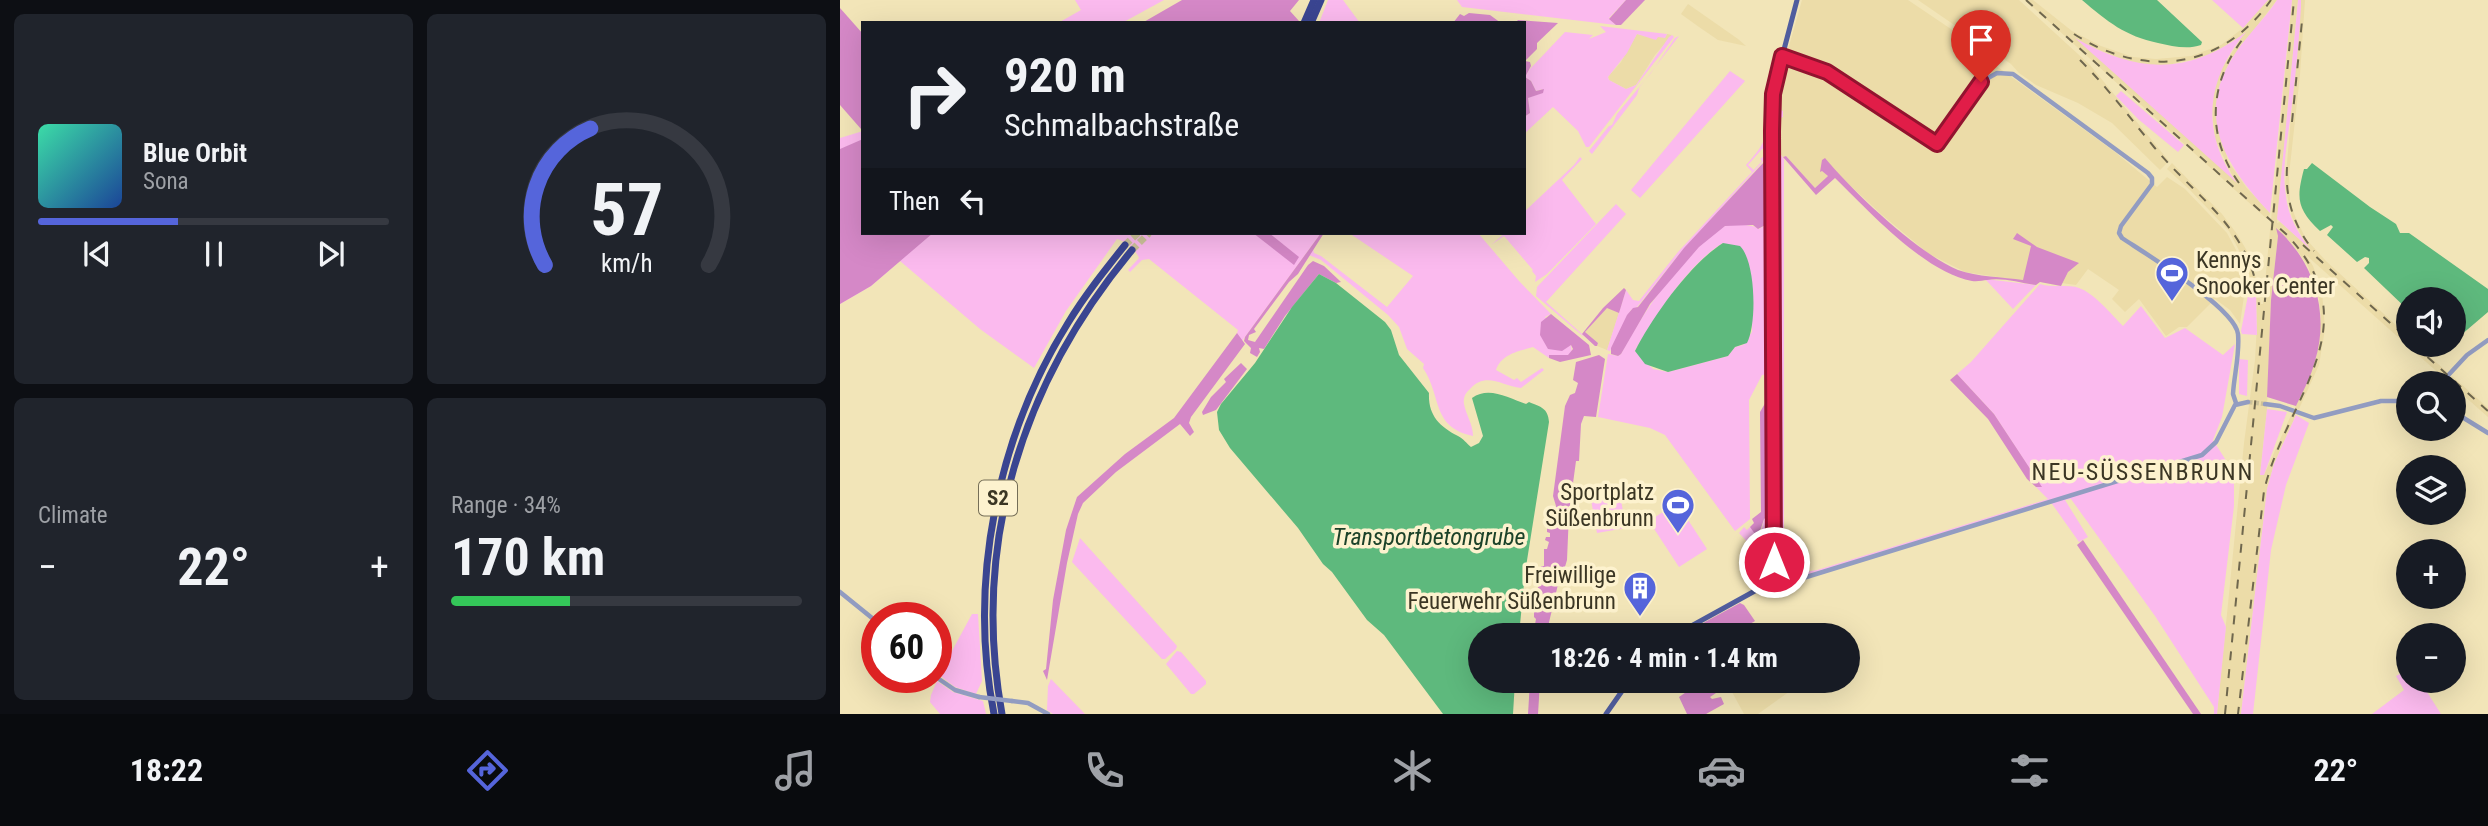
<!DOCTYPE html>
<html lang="en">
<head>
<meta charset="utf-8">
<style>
	:root { --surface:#171b24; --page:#20242c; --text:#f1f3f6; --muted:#9ea1a6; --line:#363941; --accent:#5565db }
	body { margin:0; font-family:"Roboto Condensed",sans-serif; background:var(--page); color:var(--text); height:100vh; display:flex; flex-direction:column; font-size:26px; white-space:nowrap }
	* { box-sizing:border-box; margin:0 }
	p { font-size:23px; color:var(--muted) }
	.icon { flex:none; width:38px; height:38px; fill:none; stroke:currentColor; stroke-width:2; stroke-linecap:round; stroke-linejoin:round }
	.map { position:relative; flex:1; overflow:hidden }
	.side { display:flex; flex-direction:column; gap:14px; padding:14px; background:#0d0f14; width:840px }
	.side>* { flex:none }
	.banner { position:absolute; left:21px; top:21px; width:665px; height:214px; border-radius:0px; box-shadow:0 7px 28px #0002; background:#171b24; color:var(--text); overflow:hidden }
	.tools { position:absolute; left:1556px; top:287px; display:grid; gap:14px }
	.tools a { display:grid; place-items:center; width:70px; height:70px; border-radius:50%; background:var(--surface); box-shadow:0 7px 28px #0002; font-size:35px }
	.speed { position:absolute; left:21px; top:602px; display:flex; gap:14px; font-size:35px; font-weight:700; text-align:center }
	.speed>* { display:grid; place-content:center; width:91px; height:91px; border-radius:50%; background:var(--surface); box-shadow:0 7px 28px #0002; line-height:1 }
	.speed .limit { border:10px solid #d22; background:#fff; color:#111 }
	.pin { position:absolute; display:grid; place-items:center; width:60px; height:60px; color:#fff; margin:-72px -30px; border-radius:50% 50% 50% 0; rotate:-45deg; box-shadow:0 0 7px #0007 }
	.pin .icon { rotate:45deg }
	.me { position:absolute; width:77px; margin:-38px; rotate:0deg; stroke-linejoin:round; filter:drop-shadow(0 0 5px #0008) }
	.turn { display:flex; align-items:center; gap:24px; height:147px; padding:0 28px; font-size:32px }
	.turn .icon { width:91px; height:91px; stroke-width:2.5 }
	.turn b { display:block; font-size:49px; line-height:60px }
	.then { display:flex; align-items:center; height:66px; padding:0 28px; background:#0003; gap:14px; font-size:26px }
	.big { font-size:52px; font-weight:700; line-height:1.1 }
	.side .widget { flex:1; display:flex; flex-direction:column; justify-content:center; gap:10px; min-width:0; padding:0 24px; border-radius:10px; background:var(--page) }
	.side .dial { align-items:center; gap:0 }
	.dial svg { height:182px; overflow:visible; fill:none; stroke:var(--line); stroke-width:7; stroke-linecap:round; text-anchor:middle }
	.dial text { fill:var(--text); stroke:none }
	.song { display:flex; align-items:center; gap:21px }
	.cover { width:84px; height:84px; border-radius:10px; background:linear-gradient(135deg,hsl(160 70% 55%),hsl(220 70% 35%)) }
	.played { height:7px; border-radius:4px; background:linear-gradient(90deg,var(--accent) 40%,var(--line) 40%) }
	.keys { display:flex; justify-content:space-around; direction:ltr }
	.heat { display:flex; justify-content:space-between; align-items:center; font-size:38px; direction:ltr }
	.charge { height:10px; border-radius:5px; background:linear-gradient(90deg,#34c759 34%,var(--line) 0) }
	.side .tiles { flex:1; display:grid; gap:14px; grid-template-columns:repeat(2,1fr) }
	.trip { position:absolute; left:628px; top:623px; width:392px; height:70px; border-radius:35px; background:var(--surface); box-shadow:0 7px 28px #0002; font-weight:700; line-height:70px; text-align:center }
	.dock { display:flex; height:112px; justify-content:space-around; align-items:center; background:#090b0e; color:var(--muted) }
	.dock .icon { width:49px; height:49px }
	.dock .active { color:var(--accent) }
	.dock b { font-size:32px; color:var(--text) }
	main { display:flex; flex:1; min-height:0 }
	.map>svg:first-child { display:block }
</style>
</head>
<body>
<main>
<section class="side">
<div class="tiles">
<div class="widget">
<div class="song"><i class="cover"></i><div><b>Blue Orbit</b><p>Sona</p></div></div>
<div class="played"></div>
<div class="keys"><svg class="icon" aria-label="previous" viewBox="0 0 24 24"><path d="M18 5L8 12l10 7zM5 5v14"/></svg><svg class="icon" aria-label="pause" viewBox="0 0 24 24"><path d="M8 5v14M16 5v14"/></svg><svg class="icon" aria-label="next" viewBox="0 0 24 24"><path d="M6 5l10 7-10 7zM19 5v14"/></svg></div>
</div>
<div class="widget dial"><svg viewBox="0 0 100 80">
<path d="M14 69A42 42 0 1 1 86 69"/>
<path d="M14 69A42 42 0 0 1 34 9" stroke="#5565db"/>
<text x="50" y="56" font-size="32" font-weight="700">57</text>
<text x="50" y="72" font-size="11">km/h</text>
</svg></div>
<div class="widget"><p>Climate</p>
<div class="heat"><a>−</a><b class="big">22°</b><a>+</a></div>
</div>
<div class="widget"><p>Range · 34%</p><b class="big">170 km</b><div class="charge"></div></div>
</div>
</section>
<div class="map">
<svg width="1648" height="714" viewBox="0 0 1648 714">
	<rect width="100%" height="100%" fill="#f2e5b8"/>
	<g fill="#ecdca8" fill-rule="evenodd">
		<polygon points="962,0 1068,0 1148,54 1155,65 1275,152 1317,187 1327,177 1345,189 1387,233 1404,265 1406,282 1400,324 1390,310 1375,299 1347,327 1339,327 1326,336 1299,299 1285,312 1272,299 1279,290 1248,269 1236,285 1184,278 1183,281 1125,272 1089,254 1042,215 999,175 985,159 982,170 988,176 975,188 946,156 943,157 941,155 940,111 936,109 943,67"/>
		<polygon points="1078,0 1179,0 1250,65 1329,161 1320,170 1272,123 1238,103 1196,85 1179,73 1171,64"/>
		<path d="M1185,0H1193L1232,31L1261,46L1293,57L1316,59L1351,56L1381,45L1403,28L1428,0H1437L1390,61L1382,80L1376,112L1388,161L1406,187L1430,213L1429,217L1427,219ZM1403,35L1380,71L1373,94L1372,110L1375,139L1394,179L1254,48L1286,61L1306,65H1328L1369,56Z"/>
		<polygon points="1452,0 1458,0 1437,223 1440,222 1466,245 1452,217 1445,186 1461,0 1465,0 1460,75 1449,175 1450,202 1456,219 1466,239 1486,261 1568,336 1568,345 1577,345 1607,372 1603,377 1595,370 1466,255 1473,266 1482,291 1485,329 1479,365 1459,409 1455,408 1476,360 1481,316 1479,299 1468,266 1454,246 1437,228 1438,236 1431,300 1427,409 1420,475 1424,475 1452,413 1456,415 1434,464 1427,489 1401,714 1377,714 1404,443 1415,360 1417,325 1416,291 1409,290 1408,268 1389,231 1350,190 1327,169 1332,163 1382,214 1397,234 1407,251 1414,270 1421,304 1423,304"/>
		<polygon points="848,4 898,39 906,46 878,40 859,27 841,14"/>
		<polygon points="797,34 818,37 826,36 827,34 832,35 815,55 796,85 786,89 769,80 768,77 781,62"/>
		<polygon points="767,307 779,313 767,350 757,346 758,343 745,332"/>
		<polygon points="1612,376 1648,408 1648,417 1614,387 1614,383 1608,382"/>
		<polygon points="886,681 953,681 957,686 918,714 904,714"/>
	</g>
	<g fill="#fbbaee" fill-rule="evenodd">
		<polygon points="235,0 324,0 282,23 218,23 241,10"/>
		<polygon points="488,0 503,0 520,23 479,23"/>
		<polygon points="617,0 786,0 769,18 776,25 622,7"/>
		<polygon points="1372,0 1428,0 1403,28"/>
		<path d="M1437,0H1452L1430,213C1389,170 1355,120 1391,60C1404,38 1423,21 1437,0Z"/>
		<path d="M1458,0H1461V7C1459,40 1456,72 1452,104C1449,134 1441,166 1446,196C1448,216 1458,233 1470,249L1437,219Z"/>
		<polygon points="760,26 827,34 825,38 818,37 816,40 797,34 787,53 768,77 769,80 786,89 796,85 829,37 832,35 834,37 749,147 746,147 738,131 713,107 684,134 684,117 690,113 688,98 703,89 696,91 691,81 685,77 689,70 725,32 753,35 749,39 766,32"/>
		<path d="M1406,32C1366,79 1360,132 1397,183L1235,38C1297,73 1348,76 1406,32Z"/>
		<polygon points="839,36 799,88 797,95 752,154 749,151 769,126 772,125 777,114 811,73 835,38"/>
		<polygon points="890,71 905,81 800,198 791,190"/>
		<polygon points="1281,91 1344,145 1338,152 1298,119 1276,96"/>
		<path d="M923,94L929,98V148L927,150L922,149L908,165L914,170L922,161L920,159L927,154V157L837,257L797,307L791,310L770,351L767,350L786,290L793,300L799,301L838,252L912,172L906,165C929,140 928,133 928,99Z"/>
		<path d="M937,108L943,111V117L940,118L941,155L944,159V547L954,574L977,570L1208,499L1196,487L1201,486L1154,414L1117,374L1131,362L1200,284C1212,288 1229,284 1239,288C1254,293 1272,315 1283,326L1301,306L1325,338L1345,328L1383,355L1395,344L1382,417L1373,440L1394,473V506L1381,615L1386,627L1377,714H1374V707L1315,616L1231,499L1225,500L1248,537L1239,542L1210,501L954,579L934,582V576L938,577L934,574L936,539L942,531L936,532L934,140L938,143L934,134L935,110Z"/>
		<path d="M23,131V233H481L402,341L397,333L398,330L309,259L302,260L290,272L288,270L299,258C296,250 286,241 277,239L226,311L194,368L140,329L60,261L31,286L0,304V138Z"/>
		<polygon points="740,157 742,159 722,180 756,224 707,274 695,282 696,276 692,271 693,270 664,236 651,245 665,233 684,233 684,212 734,165"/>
		<polygon points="776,204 786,214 706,302 742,334 744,337 696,296 697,287"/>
		<path d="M929,223L930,374L922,375L909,400L910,519L895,531L825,435L810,428L758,417L768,354L778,356L781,354C799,318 847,247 882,227C891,223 912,224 919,229ZM883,243L912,291V332L903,345L895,347L888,356L828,372L813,369L795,351L797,347C818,313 848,264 883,243Z"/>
		<path d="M509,233H638L679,281L711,314L705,317L726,347L731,345L732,353L728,355H709V358L693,347C679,351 661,354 656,370L674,380L677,378L681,382L702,368L704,370L681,388C662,386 646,371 630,389C625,393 623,398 624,404C626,415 633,424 633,436C591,427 602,396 583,368L584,364L567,349L559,327L548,315L481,260L469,255L473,249L474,253L481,256L547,307L573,276Z"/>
		<polygon points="1145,279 1196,285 1173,309"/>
		<polygon points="1409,290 1416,290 1417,335 1402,334 1401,331"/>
		<polygon points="1399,359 1408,360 1407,396 1399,394"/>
		<polygon points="1427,409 1447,412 1424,475 1420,475"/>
		<polygon points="1456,415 1469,423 1446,485 1431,550 1413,714 1401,714 1427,489 1434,464"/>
		<polygon points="779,489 786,528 757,533 750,494"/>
		<polygon points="837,503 867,549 839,567 809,521"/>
		<polygon points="931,513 931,561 926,574 923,569 926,562 899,533 904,527 907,530 910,527 921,532 924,519"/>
		<polygon points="240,538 337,646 336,649 325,659 322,659 232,562"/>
		<polygon points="132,614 138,614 142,681 136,694 115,687 99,675"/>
		<polygon points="337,651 341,652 366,681 366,684 354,694 351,694 326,664"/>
		<polygon points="1568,670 1568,681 1580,681 1601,714 1532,714 1564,690 1556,676"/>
		<polygon points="211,679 245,714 213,714 207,710 208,686"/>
		<polygon points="97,681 113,692 143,701 146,714 100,714 90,702 91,695"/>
	</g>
	<g fill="#d588c7">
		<polygon points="342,0 459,0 450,11 459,21 302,23"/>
		<polygon points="786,0 805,0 781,25 776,25 769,19"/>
		<polygon points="0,8 23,34 21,129 0,105"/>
		<polygon points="629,13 650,15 661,23 613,23 620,14 624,16"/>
		<polygon points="678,20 718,23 697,43 697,49 685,61 690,62 691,66 685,77 691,81 696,91 704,89 703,93 688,98 690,113 684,117 684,23 675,23"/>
		<polygon points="23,139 23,233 93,233 31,286 0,304 0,149"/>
		<path d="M946,156L975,188L988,176L982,171L980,172L982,160L985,158C1013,192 1079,254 1118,270C1137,277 1163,277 1183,280L1191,246L1173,239L1177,233L1197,247L1239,263L1228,272L1221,286L1200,282L1196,285C1181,283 1162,277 1147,280C1143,280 1138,282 1132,281C1084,272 1030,212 995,178L976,195L943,157Z"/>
		<polygon points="924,162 929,165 929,223 918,229 913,225 885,226 859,247 810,304 781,354 778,356 771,354 771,348 787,315 793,308 798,307 844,248"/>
		<path d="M1436,228C1474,261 1490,312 1475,361C1471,377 1463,391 1456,406L1427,397L1431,300L1438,236Z"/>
		<polygon points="413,233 429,233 459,257 454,265"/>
		<polygon points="481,233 484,233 458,274 449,282 414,329 416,332 409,335 408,340 415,342 468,265 473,261 484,266 501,282 496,283 479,274 445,316 424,349 419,348 420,352 417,357 410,353 411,348 404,341 405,337"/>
		<polygon points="784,288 786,290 779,313 767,308 745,332 758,343 757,346 755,346 742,334 763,308"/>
		<polygon points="711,314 749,345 751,355 720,362 709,358 709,355 728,355 733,349 731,345 722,351 708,349 700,335 701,322"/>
		<polygon points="397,333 405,344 351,417 349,423 354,432 350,436 340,424 276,472 243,503 238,514 227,563 207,680 203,671 206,669 213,600 226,530 237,497 285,454 334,418"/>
		<polygon points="759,355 765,359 756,417 744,416 741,424 739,461 736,461 729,513 727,560 722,577 720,576 706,635 693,635 696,619 694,617 694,607 701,608 702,606 694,605 698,587 701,585 699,583 699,579 705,579 707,575 700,573 701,566 704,566 704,549 707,549 709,542 705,540 706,537 710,537 710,533 707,532 707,527 711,527 716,506 713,496 725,406 730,395 735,393 738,383 733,380 736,362"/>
		<polygon points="401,363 407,369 376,410 363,415 362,412 371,397 386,382 384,379"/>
		<polygon points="1117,374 1154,414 1202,487 1196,487 1187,479 1148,419 1110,380"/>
		<polygon points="927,382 930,382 931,513 924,519 919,534 915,534 910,527 914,523 912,519 921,512 920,412 927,400"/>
		<polygon points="1243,540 1361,714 1353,714 1237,545"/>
		<polygon points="900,603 904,605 915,621 892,635 847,635 865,622"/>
		<polygon points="690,681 700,681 698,714 688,714"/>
		<polygon points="854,681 886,681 888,685 870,697 872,699 881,697 884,704 866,714 847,714 839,697 855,686"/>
	</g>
	<g fill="#5eb97d">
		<path d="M1242,0H1317L1362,42L1361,45C1347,50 1332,46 1318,43C1285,36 1268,22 1242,0Z"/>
		<path d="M1472,163L1530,207L1556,224L1560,233H1569L1648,289V312L1614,341V299H1568V310L1524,268L1529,263V258L1525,257L1517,262L1487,235L1493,227L1491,225L1480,231C1457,209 1456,199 1464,169H1467Z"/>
		<path d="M883,243L900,246C916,262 917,324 907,343L895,347L888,356L828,372L805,364L795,351C813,316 850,264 883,243Z"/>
		<path d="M479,274L496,283L545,322L551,330L559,355L589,393C588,415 599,426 618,436C624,439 626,443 631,447L639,443L643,436L632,398C649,386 668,398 686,404L689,402C701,407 708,408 709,422L685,573L679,635H640V681H675L673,714H603L544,635L527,620L492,572L483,564L458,528L390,448L379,430L377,412L381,404L415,363L452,307Z"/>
	</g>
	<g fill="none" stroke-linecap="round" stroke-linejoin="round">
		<polyline stroke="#cdc29a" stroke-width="4.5" stroke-dasharray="4.5 2" stroke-linecap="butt" points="1408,402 1425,404"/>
		<g stroke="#cdc29a" stroke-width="7" stroke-dasharray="7 3.5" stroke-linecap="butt">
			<polyline points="285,245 298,233"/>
			<polyline points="292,250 309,233"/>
		</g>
		<g stroke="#929cc1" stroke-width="4.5">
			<path d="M941,56L987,72L1097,144L1141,82L1157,73L1173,74L1308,173L1312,178V184L1281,226L1279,233L1282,238C1306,254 1395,308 1398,334C1400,354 1394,375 1393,394L1396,403"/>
			<polyline points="1601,383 1627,355 1648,340"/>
			<polyline points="1425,404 1440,406 1474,418 1541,401 1568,401"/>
			<polyline points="1614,412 1648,433"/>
			<polyline points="927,582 936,586 947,583 1362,455 1376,442 1395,405 1408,402"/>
			<polyline points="0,592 37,622"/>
			<polyline points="96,677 115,690 139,697"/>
			<polyline points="172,701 188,703 208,714"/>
		</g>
		<g stroke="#505d9e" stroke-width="5">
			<polyline points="835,635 922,587 929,579 933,568 932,111 936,80 957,0"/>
			<polyline points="766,714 789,681"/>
		</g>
		<g stroke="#3a4591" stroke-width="7">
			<polyline points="464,23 474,0"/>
			<polyline points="471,23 481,0"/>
			<path d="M154,714C128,582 157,437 228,323C245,295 265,270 285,245"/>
			<path d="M162,714C131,543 182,382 292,250"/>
		</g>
		<g stroke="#6f674e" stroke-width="2" stroke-dasharray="9 9" stroke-linecap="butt">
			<path d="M1186,0L1447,235C1533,326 1445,399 1424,491L1398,714"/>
			<path d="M1234,34C1304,79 1382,70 1431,0"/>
			<path d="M1240,60C1267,87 1290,118 1314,147C1357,199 1414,230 1419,305"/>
			<polyline points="1452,122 1462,21"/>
			<path d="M1447,167C1445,199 1454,227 1474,251"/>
			<path d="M1399,183C1365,135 1369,80 1406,35"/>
			<polyline points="1463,245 1568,339"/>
			<polyline points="1574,345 1648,411"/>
			<polyline points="1385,714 1454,0"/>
		</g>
		<polyline stroke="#929cc1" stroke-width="4.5" points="139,697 172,701"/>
	</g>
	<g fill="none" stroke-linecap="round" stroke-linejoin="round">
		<defs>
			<polyline id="route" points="934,562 932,131 933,94 942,56 987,72 1097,144 1141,82"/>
		</defs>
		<use href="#route" stroke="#92132f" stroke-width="18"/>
		<use href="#route" stroke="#e11d48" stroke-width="12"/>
	</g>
	<defs>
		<symbol id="stadium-pin" viewBox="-11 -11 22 30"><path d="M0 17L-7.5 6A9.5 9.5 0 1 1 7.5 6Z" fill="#5565db" stroke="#fdf2ce"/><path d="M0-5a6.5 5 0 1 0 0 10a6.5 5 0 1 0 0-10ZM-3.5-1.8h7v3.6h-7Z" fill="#fff"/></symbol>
		<symbol id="building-pin" viewBox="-11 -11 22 30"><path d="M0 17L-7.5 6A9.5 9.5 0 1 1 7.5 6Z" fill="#5565db" stroke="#fdf2ce"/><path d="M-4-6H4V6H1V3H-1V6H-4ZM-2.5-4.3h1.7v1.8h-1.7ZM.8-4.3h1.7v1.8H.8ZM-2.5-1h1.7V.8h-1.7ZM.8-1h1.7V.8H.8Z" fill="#fff"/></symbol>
	</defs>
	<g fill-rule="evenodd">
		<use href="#stadium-pin" x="1313" y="254" width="38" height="52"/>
		<use href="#stadium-pin" x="819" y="486" width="38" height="52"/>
		<use href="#building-pin" x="781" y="569" width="38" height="52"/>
	</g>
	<g text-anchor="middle" stroke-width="7" stroke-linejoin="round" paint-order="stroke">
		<rect fill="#fdf2ce" stroke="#756e57" stroke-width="2" x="139" y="480.5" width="38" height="35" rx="5"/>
		<g font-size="21" font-weight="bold" fill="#3b3624">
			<text x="158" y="505">S2</text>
		</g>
		<g font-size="23" fill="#3b3624" stroke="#fdf2ce" text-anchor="end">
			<text x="1356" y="268" text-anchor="start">Kennys<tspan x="1356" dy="26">Snooker Center</tspan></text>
			<text x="814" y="500">Sportplatz<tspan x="814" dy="26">Süßenbrunn</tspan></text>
			<text x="776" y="583">Freiwillige<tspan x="776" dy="26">Feuerwehr Süßenbrunn</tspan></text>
		</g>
		<g font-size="24" letter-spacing="2" fill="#3b3624" stroke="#fdf2ce">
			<text x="1303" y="480">NEU-SÜSSENBRUNN</text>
		</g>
		<g font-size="24" font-style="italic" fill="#1c4229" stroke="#fdf2ce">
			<text x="589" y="545">Transportbetongrube</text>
		</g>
	</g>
</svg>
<div class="tools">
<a><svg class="icon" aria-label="sound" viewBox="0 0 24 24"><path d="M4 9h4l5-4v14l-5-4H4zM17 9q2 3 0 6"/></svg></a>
<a><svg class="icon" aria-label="search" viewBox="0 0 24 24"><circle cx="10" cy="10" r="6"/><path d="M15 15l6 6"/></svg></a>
<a><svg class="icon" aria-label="layers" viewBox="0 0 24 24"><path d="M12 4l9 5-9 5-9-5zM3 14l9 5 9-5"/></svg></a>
<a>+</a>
<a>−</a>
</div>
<div class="speed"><div class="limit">60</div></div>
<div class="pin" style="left:1141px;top:82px;background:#d93025"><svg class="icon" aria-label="arrive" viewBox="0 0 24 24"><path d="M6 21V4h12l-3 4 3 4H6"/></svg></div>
<svg class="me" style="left:934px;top:562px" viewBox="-20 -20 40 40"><circle r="17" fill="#e11d48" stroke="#fff" stroke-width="3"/><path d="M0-11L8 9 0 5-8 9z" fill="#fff"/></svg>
<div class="trip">18:26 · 4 min · 1.4 km</div>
<div class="banner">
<div class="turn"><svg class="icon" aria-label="right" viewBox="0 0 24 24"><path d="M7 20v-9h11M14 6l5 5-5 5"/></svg><div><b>920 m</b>Schmalbachstraße</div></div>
<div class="then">Then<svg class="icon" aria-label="left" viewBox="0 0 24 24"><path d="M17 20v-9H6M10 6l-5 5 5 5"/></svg></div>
</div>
</div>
</main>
<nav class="dock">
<b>18:22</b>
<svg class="icon active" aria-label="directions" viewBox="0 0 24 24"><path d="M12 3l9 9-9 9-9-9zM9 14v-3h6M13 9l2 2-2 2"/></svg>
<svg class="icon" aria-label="music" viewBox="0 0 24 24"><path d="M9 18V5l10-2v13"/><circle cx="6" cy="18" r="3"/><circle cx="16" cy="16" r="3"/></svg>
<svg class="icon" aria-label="phone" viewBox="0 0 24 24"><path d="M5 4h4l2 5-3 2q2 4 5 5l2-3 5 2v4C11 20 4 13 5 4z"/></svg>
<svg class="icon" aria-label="climate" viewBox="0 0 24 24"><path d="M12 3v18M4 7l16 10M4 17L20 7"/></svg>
<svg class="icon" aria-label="car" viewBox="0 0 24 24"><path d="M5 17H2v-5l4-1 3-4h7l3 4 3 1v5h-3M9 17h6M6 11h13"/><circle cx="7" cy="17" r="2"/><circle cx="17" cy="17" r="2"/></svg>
<svg class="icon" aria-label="filters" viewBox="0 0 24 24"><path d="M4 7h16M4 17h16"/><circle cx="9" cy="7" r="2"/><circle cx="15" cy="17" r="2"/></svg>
<b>22°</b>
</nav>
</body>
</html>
